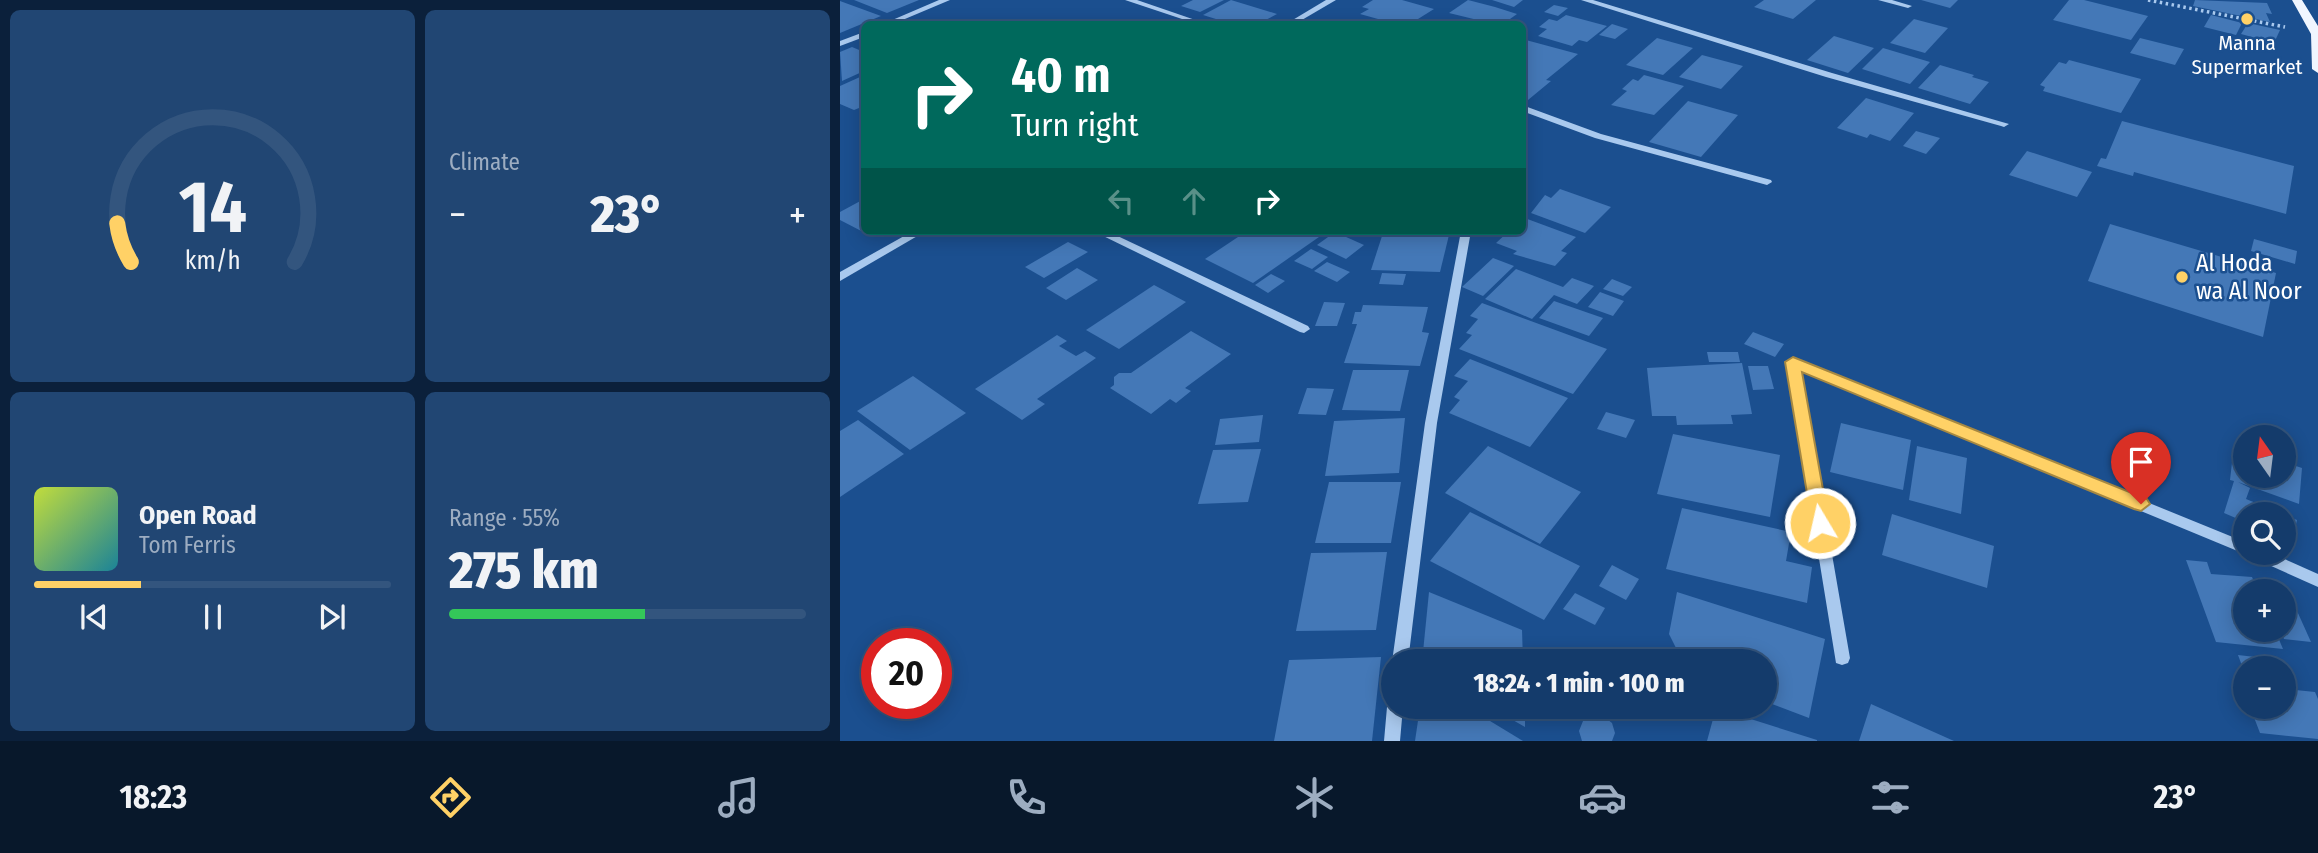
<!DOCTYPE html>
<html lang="en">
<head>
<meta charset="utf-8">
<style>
	:root { --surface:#143b6b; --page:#214673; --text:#f1f3f6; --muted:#9dadc1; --line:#33557e; --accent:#ffd166 }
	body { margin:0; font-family:"Fira Sans Condensed",sans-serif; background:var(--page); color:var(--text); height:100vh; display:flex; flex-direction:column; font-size:26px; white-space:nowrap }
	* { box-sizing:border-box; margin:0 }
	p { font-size:23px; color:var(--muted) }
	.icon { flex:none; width:38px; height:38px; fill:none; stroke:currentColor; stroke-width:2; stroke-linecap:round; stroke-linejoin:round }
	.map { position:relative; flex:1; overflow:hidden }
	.drawer { display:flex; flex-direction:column; gap:10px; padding:10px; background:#0b203b; width:840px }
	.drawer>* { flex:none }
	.hud { position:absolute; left:21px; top:21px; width:665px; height:214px; border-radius:10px; box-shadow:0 4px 18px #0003,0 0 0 2px var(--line); background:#00695c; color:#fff; overflow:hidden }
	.needle { width:46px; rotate:346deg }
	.tools { position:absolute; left:1393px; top:425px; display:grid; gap:14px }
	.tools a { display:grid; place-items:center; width:63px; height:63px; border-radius:50%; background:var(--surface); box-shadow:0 4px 18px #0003,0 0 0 2px var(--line); font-size:35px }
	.speed { position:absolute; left:21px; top:628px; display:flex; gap:14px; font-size:35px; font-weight:700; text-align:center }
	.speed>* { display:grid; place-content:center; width:91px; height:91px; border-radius:50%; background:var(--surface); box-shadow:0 4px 18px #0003,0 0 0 2px var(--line); line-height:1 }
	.speed .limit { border:10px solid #d22; background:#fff; color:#111 }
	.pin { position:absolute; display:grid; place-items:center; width:60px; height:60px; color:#fff; margin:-72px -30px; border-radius:50% 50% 50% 0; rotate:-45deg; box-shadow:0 0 7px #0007 }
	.pin .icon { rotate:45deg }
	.me { position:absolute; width:77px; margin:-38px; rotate:351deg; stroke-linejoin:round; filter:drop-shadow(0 0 5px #0008) }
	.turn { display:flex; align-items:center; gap:24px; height:147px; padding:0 35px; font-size:32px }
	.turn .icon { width:91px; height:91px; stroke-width:2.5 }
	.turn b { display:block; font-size:49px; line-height:60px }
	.lanes { display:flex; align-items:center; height:66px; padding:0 35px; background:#0003; justify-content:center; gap:35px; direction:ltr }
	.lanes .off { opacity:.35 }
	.big { font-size:52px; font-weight:800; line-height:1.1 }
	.drawer .widget { flex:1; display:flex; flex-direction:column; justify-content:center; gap:10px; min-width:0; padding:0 24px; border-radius:10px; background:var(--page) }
	.drawer .dial { align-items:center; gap:0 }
	.dial svg { height:182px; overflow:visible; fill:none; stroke:var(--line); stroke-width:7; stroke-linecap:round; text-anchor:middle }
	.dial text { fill:var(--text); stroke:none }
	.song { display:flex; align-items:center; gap:21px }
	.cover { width:84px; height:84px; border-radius:10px; background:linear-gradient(135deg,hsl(70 70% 55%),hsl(190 70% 35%)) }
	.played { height:7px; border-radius:4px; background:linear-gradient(90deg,var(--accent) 30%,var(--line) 30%) }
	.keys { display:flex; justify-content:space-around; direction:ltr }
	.heat { display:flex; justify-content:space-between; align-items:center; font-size:38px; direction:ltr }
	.charge { height:10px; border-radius:5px; background:linear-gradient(90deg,#34c759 55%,var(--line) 0) }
	.drawer .tiles { flex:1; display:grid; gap:10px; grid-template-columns:repeat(2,1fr) }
	.trip { position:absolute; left:541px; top:649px; width:396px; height:70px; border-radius:35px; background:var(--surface); box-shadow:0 4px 18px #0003,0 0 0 2px var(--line); font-weight:800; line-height:70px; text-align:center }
	.tab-bar { display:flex; height:112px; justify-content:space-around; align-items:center; background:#08182b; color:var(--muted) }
	.tab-bar .icon { width:49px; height:49px }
	.tab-bar .current { color:var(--accent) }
	.tab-bar b { font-size:32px; color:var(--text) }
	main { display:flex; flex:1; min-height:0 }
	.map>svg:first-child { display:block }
</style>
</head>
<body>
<main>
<section class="drawer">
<div class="tiles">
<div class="widget dial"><svg viewBox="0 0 100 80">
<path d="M14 69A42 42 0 1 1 86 69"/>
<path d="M14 69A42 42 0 0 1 8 52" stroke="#ffd166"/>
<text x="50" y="56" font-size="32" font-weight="700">14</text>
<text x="50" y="72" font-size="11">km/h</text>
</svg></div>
<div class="widget"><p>Climate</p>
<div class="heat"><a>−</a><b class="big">23°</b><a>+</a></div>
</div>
<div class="widget">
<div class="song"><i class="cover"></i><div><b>Open Road</b><p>Tom Ferris</p></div></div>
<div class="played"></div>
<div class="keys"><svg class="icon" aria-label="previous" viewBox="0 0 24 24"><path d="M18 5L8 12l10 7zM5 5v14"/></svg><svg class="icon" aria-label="pause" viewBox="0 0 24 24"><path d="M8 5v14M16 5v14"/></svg><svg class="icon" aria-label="next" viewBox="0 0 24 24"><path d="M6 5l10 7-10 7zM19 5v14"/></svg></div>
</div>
<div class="widget"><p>Range · 55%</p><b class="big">275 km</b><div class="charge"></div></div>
</div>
</section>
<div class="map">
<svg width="1478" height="741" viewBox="0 0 1478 741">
	<rect width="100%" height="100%" fill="#1b4f8f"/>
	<g fill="#4478b7">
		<polygon points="14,0 79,0 47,13"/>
		<polygon points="353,0 384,0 360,12 341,6"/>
		<polygon points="391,0 437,14 418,24 392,24 363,15"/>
		<polygon points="533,0 562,0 594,9 570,24 556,24 520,14 529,9 522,7"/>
		<polygon points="628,0 655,7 677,14 663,24 654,24 609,13"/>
		<polygon points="652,0 683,0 674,7"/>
		<polygon points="924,0 976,0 953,19 914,7"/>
		<polygon points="1081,0 1118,0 1110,8"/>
		<polygon points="1229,0 1244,0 1308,16 1291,40 1213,20"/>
		<polygon points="1355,0 1427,3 1432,14 1426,13 1430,22 1353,6"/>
		<polygon points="0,1 41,16 0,33"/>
		<polygon points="714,5 728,8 718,16 704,12"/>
		<polygon points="726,15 767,26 747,42 739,40 732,46 698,36 707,29 699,27 709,19 717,21"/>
		<polygon points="1371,15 1402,23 1396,35 1364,27"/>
		<polygon points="1074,19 1108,28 1085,53 1050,43"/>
		<polygon points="1408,23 1440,30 1434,43 1401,34"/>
		<polygon points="772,24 788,29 775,39 759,35"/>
		<polygon points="994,36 1034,48 1008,73 967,60"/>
		<polygon points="817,38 853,48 823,75 786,65"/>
		<polygon points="1300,38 1344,49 1335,65 1290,53"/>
		<polygon points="682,39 738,54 706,80 711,81 688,100 682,98"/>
		<polygon points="12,47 24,52 24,71 2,81 0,52"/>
		<polygon points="1043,48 1090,62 1070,84 1022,69"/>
		<polygon points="862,55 903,66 881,89 839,77"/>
		<polygon points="1229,60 1301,79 1281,113 1203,91 1205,87 1200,85 1219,62 1226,64"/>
		<polygon points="1100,65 1134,75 1132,77 1149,82 1130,104 1078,88"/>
		<polygon points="804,75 844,86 814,115 771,105 787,91 782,89 793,79 798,81"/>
		<polygon points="20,77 24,79 24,106 14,110 0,104 0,86"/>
		<polygon points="1026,98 1074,113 1050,141 1030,134 1027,138 997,128"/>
		<polygon points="848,101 898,115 861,157 809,142"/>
		<polygon points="1282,121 1454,166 1446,214 1294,172 1293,176 1257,166 1261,158 1266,159"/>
		<polygon points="1076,131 1100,138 1086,154 1063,146"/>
		<polygon points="1187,151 1252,172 1237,197 1169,175"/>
		<polygon points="720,189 771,207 745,233 691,213 705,195 711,198"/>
		<polygon points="24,199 24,231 40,231 31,236 0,220 0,212"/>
		<polygon points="682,217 736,237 721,251 727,253 715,266 673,254 677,251 656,243 669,231 682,231"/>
		<polygon points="1270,224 1436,273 1423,337 1248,281"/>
		<polygon points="407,231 466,231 479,237 413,283 365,259"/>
		<polygon points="495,232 524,245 506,259 477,245"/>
		<polygon points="543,233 609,235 600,272 531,270"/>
		<polygon points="1414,239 1457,251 1455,264 1411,251"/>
		<polygon points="228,242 248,252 204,278 185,267"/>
		<polygon points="471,249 488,257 472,269 454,261"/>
		<polygon points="653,258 674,266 643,296 622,287"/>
		<polygon points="487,262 510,272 497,282 474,271"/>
		<polygon points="237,268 258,280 226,300 206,288"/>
		<polygon points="676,269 723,287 732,278 754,286 737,304 714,295 692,319 645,299"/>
		<polygon points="542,273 566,274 563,285 539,284"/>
		<polygon points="431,274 445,281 428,293 415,285"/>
		<polygon points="772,279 792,287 783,296 763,289"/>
		<polygon points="314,285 346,302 279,349 246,330"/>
		<polygon points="760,292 784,301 773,316 748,307"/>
		<polygon points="714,301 763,318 749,336 699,318"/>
		<polygon points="484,302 505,303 497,326 475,326"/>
		<polygon points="642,303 767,349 733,394 619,349 632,335 626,333 638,319 630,316"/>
		<polygon points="523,305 588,307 582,332 589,333 580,366 504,363 517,324 512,324 515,312 521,312"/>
		<polygon points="351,331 391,354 345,388 351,391 336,403 330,399 311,414 270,388 274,385 274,377 279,373 291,373"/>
		<polygon points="913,332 944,344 935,357 904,344"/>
		<polygon points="217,335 227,341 219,346 236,356 245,351 256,358 197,399 205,404 182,420 135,389"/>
		<polygon points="867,352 898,352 900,362 869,362"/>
		<polygon points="630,359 728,398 690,447 609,413 620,400 614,397 628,381 614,376"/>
		<polygon points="902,363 912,414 891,415 893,424 837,425 836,416 812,416 807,368"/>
		<polygon points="908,366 928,366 934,389 913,390"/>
		<polygon points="513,370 569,370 560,411 502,410"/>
		<polygon points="73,376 126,413 70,450 17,411"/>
		<polygon points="467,388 494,389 486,415 458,414"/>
		<polygon points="766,412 795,420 786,438 757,429"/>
		<polygon points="423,415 419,442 375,445 380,419"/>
		<polygon points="565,418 559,473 485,476 494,421"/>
		<polygon points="18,420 64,454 0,497 0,431"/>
		<polygon points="1001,423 1071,440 1063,490 990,472"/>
		<polygon points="833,434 940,455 930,517 817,494"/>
		<polygon points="1394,445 1405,448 1405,476 1444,476 1444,462 1462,468 1459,504 1398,482 1410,488 1406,499 1443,514 1405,514 1405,522 1384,513 1394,481 1390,480"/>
		<polygon points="648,446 741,492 700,544 605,493"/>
		<polygon points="1077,446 1127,458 1121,514 1069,500"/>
		<polygon points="421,449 408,502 358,504 373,450"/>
		<polygon points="489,482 561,482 551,543 475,543"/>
		<polygon points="842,508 951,532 946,561 972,567 967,603 826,569"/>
		<polygon points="630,512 740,566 704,620 590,561"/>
		<polygon points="1052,514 1154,546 1147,588 1042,555"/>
		<polygon points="1444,515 1457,520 1452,542 1444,539"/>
		<polygon points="547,552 536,630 456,631 471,553"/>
		<polygon points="1346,560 1367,562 1371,574 1412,577 1418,592 1405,592 1405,630 1435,630 1443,649 1376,642"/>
		<polygon points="772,565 799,579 786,600 759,586"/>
		<polygon points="589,592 682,630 683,662 582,662"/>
		<polygon points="837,592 985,639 969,718 924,701 924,662 843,662 829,634"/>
		<polygon points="735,593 765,608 755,625 723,609"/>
		<polygon points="1444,601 1453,602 1471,642 1444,639 1440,630 1444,630"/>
		<polygon points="1398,655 1424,658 1428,668 1405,668 1405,674"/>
		<polygon points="541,657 532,741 434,741 449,660"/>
		<polygon points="1444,683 1446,689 1475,692 1478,699 1478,739 1420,733 1410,707 1444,707"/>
		<polygon points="1031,704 1114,741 1019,741"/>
		<polygon points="580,707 627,707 683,741 575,741"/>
		<polygon points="650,707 685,707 685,727"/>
		<polygon points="876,708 977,740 977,741 867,741"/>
		<polygon points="753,715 763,716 772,723 775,733 772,741 742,741 739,731 743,721"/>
	</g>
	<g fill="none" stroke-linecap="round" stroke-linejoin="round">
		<polyline stroke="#a9c9ee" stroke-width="3.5" stroke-dasharray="2.5 3.5" stroke-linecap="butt" points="1308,0 1445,27"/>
		<g fill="#a9c9ee" fill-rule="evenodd">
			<polygon points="99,0 110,0 53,24 43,24"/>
			<polygon points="285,0 297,0 367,24 357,24"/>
			<polygon points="486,0 496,0 455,24 446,24"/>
			<polygon points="741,0 753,0 992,73 1169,124 1164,127 1161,126 986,77"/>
			<polygon points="1038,0 1052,0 1072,6 1068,8"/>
			<polygon points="24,32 24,37 0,46 0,41"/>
			<polygon points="682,105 761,134 931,180 932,182 927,185 755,138 682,111"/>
			<polygon points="73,231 86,231 0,281 0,272"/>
			<polygon points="253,231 267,231 468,326 470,329 464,333 460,332"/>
			<polygon points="621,231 631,231 597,423 568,662 553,662 553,664 552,662 585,423"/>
			<polygon points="953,358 1405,542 1405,553 1408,553 1400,552 960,370 1010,658 1008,663 1002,665 996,663 947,362"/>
			<polygon points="1409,553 1431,553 1478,574 1478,587 1411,557"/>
			<polygon points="553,700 553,707 563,707 560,741 544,741 547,707 549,701"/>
		</g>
		<polygon fill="#f0f6ff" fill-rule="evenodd" points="1452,0 1462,0 1478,26 1478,73 1472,69 1471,34"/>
	</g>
	<polygon fill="#ffd166" stroke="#a68842" stroke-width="2" points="953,357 1307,499 1310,504 1301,511 1294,509 962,372 989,523 986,529 973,529 945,362"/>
	<g fill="#ffd166" stroke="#1b4f8f" stroke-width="2.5">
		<circle cx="1407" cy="19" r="7"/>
		<circle cx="1342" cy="277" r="7"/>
	</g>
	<g text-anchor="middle" stroke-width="5" stroke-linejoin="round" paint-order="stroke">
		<g font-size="21" fill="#fff" stroke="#1b4f8f">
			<text x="1407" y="50">Manna<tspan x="1407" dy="24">Supermarket</tspan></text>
		</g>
		<g font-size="24" fill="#fff" stroke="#1b4f8f" text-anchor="start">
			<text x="1356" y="271">Al Hoda<tspan x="1356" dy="28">wa Al Noor</tspan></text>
		</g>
	</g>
</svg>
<div class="tools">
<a><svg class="needle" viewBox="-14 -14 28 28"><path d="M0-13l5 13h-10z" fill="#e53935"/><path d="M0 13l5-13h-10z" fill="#9dadc1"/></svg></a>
<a><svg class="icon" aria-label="search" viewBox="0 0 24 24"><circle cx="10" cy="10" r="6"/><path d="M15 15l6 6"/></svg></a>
<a>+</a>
<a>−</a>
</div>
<div class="speed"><div class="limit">20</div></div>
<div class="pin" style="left:1301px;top:504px;background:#d93025"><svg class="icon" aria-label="arrive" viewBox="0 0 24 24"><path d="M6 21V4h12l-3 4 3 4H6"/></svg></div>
<svg class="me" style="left:980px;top:523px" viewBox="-20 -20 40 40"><circle r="17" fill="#ffd166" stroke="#fff" stroke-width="3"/><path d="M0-11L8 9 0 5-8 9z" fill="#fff"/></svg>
<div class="trip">18:24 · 1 min · 100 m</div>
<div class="hud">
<div class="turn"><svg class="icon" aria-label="right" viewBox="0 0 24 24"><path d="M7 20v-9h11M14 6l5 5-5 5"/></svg><div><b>40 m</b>Turn right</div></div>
<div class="lanes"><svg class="icon off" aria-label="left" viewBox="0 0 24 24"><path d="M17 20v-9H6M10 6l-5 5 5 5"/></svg><svg class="icon off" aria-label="ahead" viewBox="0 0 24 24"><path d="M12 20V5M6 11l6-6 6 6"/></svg><svg class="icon" aria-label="right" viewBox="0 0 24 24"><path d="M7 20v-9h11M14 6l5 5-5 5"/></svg></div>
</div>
</div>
</main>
<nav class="tab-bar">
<b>18:23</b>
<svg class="icon current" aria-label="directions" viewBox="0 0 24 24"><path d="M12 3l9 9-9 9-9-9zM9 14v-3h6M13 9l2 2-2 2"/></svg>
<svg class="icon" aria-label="music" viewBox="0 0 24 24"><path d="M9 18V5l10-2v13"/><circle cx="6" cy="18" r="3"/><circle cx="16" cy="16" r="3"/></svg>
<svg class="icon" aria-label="phone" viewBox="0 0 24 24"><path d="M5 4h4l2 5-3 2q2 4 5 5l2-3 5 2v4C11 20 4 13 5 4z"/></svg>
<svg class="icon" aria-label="climate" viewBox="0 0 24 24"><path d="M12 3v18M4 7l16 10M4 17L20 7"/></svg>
<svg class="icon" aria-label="car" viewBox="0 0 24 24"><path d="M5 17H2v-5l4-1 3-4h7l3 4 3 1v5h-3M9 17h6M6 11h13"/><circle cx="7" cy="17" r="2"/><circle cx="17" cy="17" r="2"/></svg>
<svg class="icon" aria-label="filters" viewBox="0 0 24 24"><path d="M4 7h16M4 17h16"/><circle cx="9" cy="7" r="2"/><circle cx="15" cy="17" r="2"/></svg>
<b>23°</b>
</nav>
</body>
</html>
